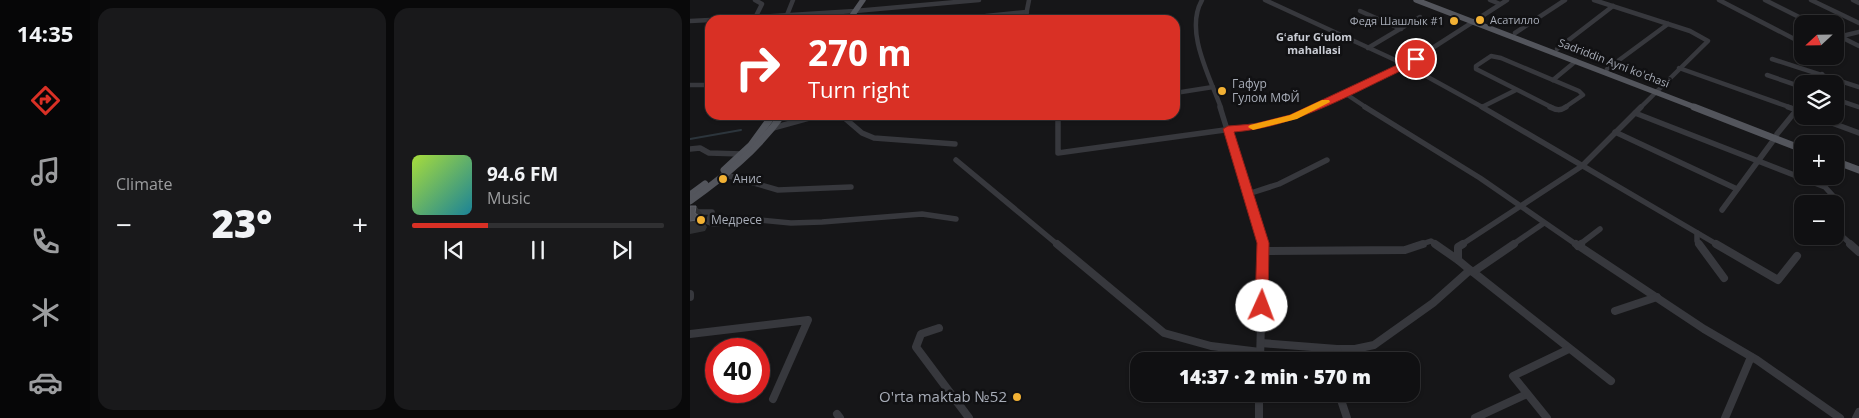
<!DOCTYPE html>
<html lang="en">
<head>
<meta charset="utf-8">
<style>
	:root { --surface:#101012; --page:#19191b; --text:#f1f3f6; --muted:#9c9d9f; --line:#303032; --accent:#d93025 }
	body { margin:0; font-family:"Open Sans",sans-serif; background:var(--page); color:var(--text); height:100vh; display:flex; flex-direction:column; font-size:19px; white-space:nowrap }
	* { box-sizing:border-box; margin:0 }
	p { font-size:16px; color:var(--muted) }
	.icon { flex:none; width:28px; height:28px; fill:none; stroke:currentColor; stroke-width:2; stroke-linecap:round; stroke-linejoin:round }
	.map { position:relative; flex:1; overflow:hidden }
	.details { display:flex; flex-direction:column; gap:8px; padding:8px; background:#09090a; width:600px }
	.details>* { flex:none }
	.top-card { position:absolute; left:15px; top:15px; width:475px; height:105px; border-radius:15px; box-shadow:0 1px 4px #0004,0 0 0 1px var(--line); background:#d93025; color:#fff; overflow:hidden }
	.needle { width:32px; rotate:248deg }
	.buttons { position:absolute; left:1104px; top:15px; display:grid; gap:10px }
	.buttons a { display:grid; place-items:center; width:50px; height:50px; border-radius:10px; background:var(--surface); box-shadow:0 1px 4px #0004,0 0 0 1px var(--line); font-size:25px }
	.speed { position:absolute; left:15px; top:338px; display:flex; gap:10px; font-size:25px; font-weight:700; text-align:center }
	.speed>* { display:grid; place-content:center; width:65px; height:65px; border-radius:50%; background:var(--surface); box-shadow:0 1px 4px #0004,0 0 0 1px var(--line); line-height:1 }
	.speed .limit { border:8px solid #d22; background:#fff; color:#111 }
	.pin { position:absolute; display:grid; place-items:center; width:42px; height:42px; color:#fff; margin:-21px; border:2px solid #fff; border-radius:50%; box-shadow:0 1px 5px #0007 }
	.me { position:absolute; width:55px; margin:-28px; rotate:2deg; stroke-linejoin:round; filter:drop-shadow(0 0 4px #0008) }
	.turn { display:flex; align-items:center; gap:18px; height:105px; padding:0 20px; font-size:22px }
	.turn .icon { width:65px; height:65px; stroke-width:2.5 }
	.turn b { display:block; font-size:35px; line-height:42px }
	.big { font-size:38px; font-weight:800; line-height:1.1 }
	.details .widget { flex:1; display:flex; flex-direction:column; justify-content:center; gap:8px; min-width:0; padding:0 18px; border-radius:15px; background:var(--page) }
	.song { display:flex; align-items:center; gap:15px }
	.cover { width:60px; height:60px; border-radius:8px; background:linear-gradient(135deg,hsl(80 70% 55%),hsl(190 70% 35%)) }
	.played { height:5px; border-radius:2px; background:linear-gradient(90deg,var(--accent) 30%,var(--line) 30%) }
	.keys { display:flex; justify-content:space-around; direction:ltr }
	.heat { display:flex; justify-content:space-between; align-items:center; font-size:28px; direction:ltr }
	.details .tiles { flex:1; display:grid; gap:8px; grid-template-columns:repeat(2,1fr) }
	.trip { position:absolute; left:440px; top:352px; width:290px; height:50px; border-radius:15px; background:var(--surface); box-shadow:0 1px 4px #0004,0 0 0 1px var(--line); font-weight:800; line-height:50px; text-align:center }
	main { display:flex; flex:1; min-height:0 }
	.tabs { display:flex; flex-direction:column; width:90px; justify-content:space-around; align-items:center; background:#060607; color:var(--muted) }
	.tabs .icon { width:35px; height:35px }
	.tabs .current { color:var(--accent) }
	.tabs b { font-size:22px; color:var(--text) }
	.map>svg:first-child { display:block }
</style>
</head>
<body>
<main>
<nav class="tabs">
<b>14:35</b>
<svg class="icon current" aria-label="directions" viewBox="0 0 24 24"><path d="M12 3l9 9-9 9-9-9zM9 14v-3h6M13 9l2 2-2 2"/></svg>
<svg class="icon" aria-label="music" viewBox="0 0 24 24"><path d="M9 18V5l10-2v13"/><circle cx="6" cy="18" r="3"/><circle cx="16" cy="16" r="3"/></svg>
<svg class="icon" aria-label="phone" viewBox="0 0 24 24"><path d="M5 4h4l2 5-3 2q2 4 5 5l2-3 5 2v4C11 20 4 13 5 4z"/></svg>
<svg class="icon" aria-label="climate" viewBox="0 0 24 24"><path d="M12 3v18M4 7l16 10M4 17L20 7"/></svg>
<svg class="icon" aria-label="car" viewBox="0 0 24 24"><path d="M5 17H2v-5l4-1 3-4h7l3 4 3 1v5h-3M9 17h6M6 11h13"/><circle cx="7" cy="17" r="2"/><circle cx="17" cy="17" r="2"/></svg>
</nav>
<section class="details">
<div class="tiles">
<div class="widget"><p>Climate</p>
<div class="heat"><a>−</a><b class="big">23°</b><a>+</a></div>
</div>
<div class="widget">
<div class="song"><i class="cover"></i><div><b>94.6 FM</b><p>Music</p></div></div>
<div class="played"></div>
<div class="keys"><svg class="icon" aria-label="previous" viewBox="0 0 24 24"><path d="M18 5L8 12l10 7zM5 5v14"/></svg><svg class="icon" aria-label="pause" viewBox="0 0 24 24"><path d="M8 5v14M16 5v14"/></svg><svg class="icon" aria-label="next" viewBox="0 0 24 24"><path d="M6 5l10 7-10 7zM19 5v14"/></svg></div>
</div>
</div>
</section>
<div class="map">
<svg width="1169" height="418" viewBox="0 0 1169 418">
	<rect width="100%" height="100%" fill="#161618"/>
	<g fill="none" stroke-linecap="round" stroke-linejoin="round">
		<polyline stroke="#2c353c" stroke-width="2" points="0,139 51,130"/>
		<g stroke="#37383d" stroke-width="4.5">
			<polyline points="65,0 72,4 65,18"/>
			<path d="M512,0C494,31 520,77 531,108"/>
			<polyline points="575,0 716,65 794,108"/>
			<polyline points="800,0 810,4"/>
			<polyline points="904,0 1000,31 1018,41 950,108"/>
			<polyline points="1029,0 1112,43"/>
			<polyline points="1075,0 1123,24"/>
			<polyline points="1121,0 1169,23"/>
			<polyline points="1163,0 1169,3"/>
			<polyline points="670,11 711,29"/>
			<polyline points="97,15 103,0"/>
			<polyline points="296,16 337,12"/>
			<polyline points="21,20 165,11 289,0"/>
			<polyline points="335,20 339,0"/>
			<polyline points="0,21 20,20"/>
			<polyline points="825,33 875,0"/>
			<polyline points="1145,34 1169,46"/>
			<polyline points="1148,37 1169,32"/>
			<polyline points="678,48 730,17"/>
			<polyline points="867,49 923,6"/>
			<polyline points="1082,59 1169,87"/>
			<polyline points="989,68 1102,108"/>
			<polyline points="917,69 978,24"/>
			<polyline points="1077,75 1112,87"/>
			<polyline points="863,80 886,61"/>
			<polyline points="1126,84 1132,74"/>
			<polyline points="0,85 20,85"/>
			<polyline points="485,93 523,87"/>
			<polyline points="656,94 677,108"/>
			<polyline points="1145,99 1169,107"/>
			<polyline points="792,107 826,90"/>
			<polyline points="622,108 716,65 817,0"/>
			<polyline points="863,108 786,69 786,66 801,56 811,58 889,91 893,95 874,108"/>
			<polyline points="1108,108 1112,103"/>
		</g>
		<g stroke="#37383d" stroke-width="5.5">
			<polyline points="530,107 573,245"/>
			<polyline points="675,107 790,178 887,245"/>
			<polyline points="792,107 1028,245"/>
			<path d="M860,107C866,110 870,111 876,107"/>
			<polyline points="1098,107 1112,112"/>
			<polyline points="945,113 1135,187 1145,198 1141,204"/>
			<polyline points="151,115 172,133 184,138 265,144"/>
			<polyline points="368,115 368,153 578,124 603,117 624,107"/>
			<polyline points="1123,116 1169,133"/>
			<polyline points="83,128 130,115"/>
			<polyline points="925,132 1047,189"/>
			<polyline points="1087,134 1109,107"/>
			<polyline points="0,149 10,148 19,153 52,154"/>
			<polyline points="266,160 368,245"/>
			<polyline points="36,175 88,190 161,187"/>
			<polyline points="558,194 589,184 637,160"/>
			<polyline points="1032,210 1085,138"/>
			<polyline points="0,212 22,212 18,222 23,224 70,220 101,223 132,222 232,214 266,219"/>
			<polyline points="1145,230 1162,245"/>
			<polyline points="1007,233 1007,241 1010,245"/>
			<polyline points="729,245 741,241 747,245"/>
			<polyline points="771,245 892,166 951,107"/>
			<polyline points="822,245 854,223"/>
			<polyline points="889,245 910,229"/>
		</g>
		<g stroke="#37383d" stroke-width="8">
			<polyline points="367,244 474,333 521,346 570,352"/>
			<polyline points="745,244 768,260"/>
			<polyline points="773,244 768,247 768,260 780,270"/>
			<polyline points="886,244 1014,329 1067,360 1150,418"/>
			<polyline points="1009,244 1034,278"/>
			<polyline points="1026,244 1088,280 1107,256"/>
			<polyline points="1160,244 1169,252"/>
			<polyline points="888,246 891,244"/>
			<polyline points="573,251 715,250 733,244"/>
			<polyline points="783,272 921,381"/>
			<polyline points="0,294 0,297"/>
			<polyline points="925,311 967,297"/>
			<polyline points="249,328 231,334 226,347 279,418"/>
			<polyline points="0,334 118,320 83,399"/>
			<polyline points="571,343 647,349 665,349 684,345 743,303 780,270 783,272 824,244"/>
			<polyline points="647,349 648,361"/>
			<polyline points="570,361 573,244"/>
			<polyline points="569,394 569,418"/>
			<polyline points="649,394 657,418"/>
			<polyline points="147,414 150,418"/>
			<polyline points="785,418 837,394"/>
			<polyline points="857,418 823,376 879,349"/>
			<polyline points="1035,418 1061,357"/>
			<polyline points="1166,418 1169,412"/>
		</g>
		<g stroke="#53555c" stroke-width="5.5">
			<polyline points="726,0 1007,108"/>
			<polyline points="159,20 173,0"/>
		</g>
		<g stroke="#53555c" stroke-width="7">
			<polyline points="1004,107 1112,149"/>
			<polyline points="1145,161 1169,170"/>
			<polyline points="34,170 61,145 83,115"/>
			<polyline points="0,195 15,184"/>
			<path d="M0,201C35,176 67,150 92,115"/>
		</g>
	</g>
	<polygon fill="#2f3033" points="6,206 15,217 14,222 17,227 15,231 0,234 0,221 5,213"/>
	<polygon fill="#525359" stroke="#5f6168" points="0,206 6,206 5,213 9,216 6,220 0,221"/>
	<path fill="#d93025" stroke="#8d1f18" d="M726,56L730,59L719,67C663,93 606,127 544,132L579,243L578,306L576,309L572,311L567,309L565,306L567,243L533,129L538,126L564,124L600,115Z"/>
	<polygon fill="#f59e0b" points="632,100 639,100 640,102 607,119 563,130 558,127 560,125 600,115"/>
	<g fill="#f2b134" stroke="#111113" stroke-width="2">
		<circle cx="790" cy="20" r="5"/>
		<circle cx="764" cy="21" r="5"/>
		<circle cx="532" cy="91" r="5"/>
		<circle cx="33" cy="179" r="5"/>
		<circle cx="11" cy="220" r="5"/>
		<circle cx="327" cy="397" r="5"/>
	</g>
	<g text-anchor="middle" stroke-width="5" stroke-linejoin="round" paint-order="stroke">
		<g font-size="11" fill="#a8adb8" stroke="#111113" text-anchor="start">
			<text x="800" y="24">Асатилло</text>
			<text x="754" y="25" text-anchor="end">Федя Шашлык #1</text>
		</g>
		<g font-size="11" font-weight="bold" fill="#c9ccd4" stroke="#111113">
			<text x="624" y="41">Gʻafur Gʻulom<tspan x="624" dy="13">mahallasi</tspan></text>
		</g>
		<g font-size="11" fill="#a8adb8" stroke="#111113">
			<text transform="translate(924 63) rotate(21)" y="4">Sadriddin Ayni ko'chasi</text>
		</g>
		<g font-size="12" fill="#a8adb8" stroke="#111113" text-anchor="start">
			<text x="542" y="88">Гафур<tspan x="542" dy="14">Гулом МФЙ</tspan></text>
			<text x="43" y="183">Анис</text>
			<text x="21" y="224">Медресе</text>
		</g>
		<g font-size="15" fill="#a8adb8" stroke="#111113" text-anchor="end">
			<text x="317" y="402">O'rta maktab №52</text>
		</g>
	</g>
</svg>
<div class="buttons">
<a><svg class="needle" viewBox="-14 -14 28 28"><path d="M0-13l5 13h-10z" fill="#e53935"/><path d="M0 13l5-13h-10z" fill="#9c9d9f"/></svg></a>
<a><svg class="icon" aria-label="layers" viewBox="0 0 24 24"><path d="M12 4l9 5-9 5-9-5zM3 14l9 5 9-5"/></svg></a>
<a>+</a>
<a>−</a>
</div>
<div class="speed"><div class="limit">40</div></div>
<div class="pin" style="left:726px;top:59px;background:#d93025"><svg class="icon" aria-label="arrive" viewBox="0 0 24 24"><path d="M6 21V4h12l-3 4 3 4H6"/></svg></div>
<svg class="me" style="left:572px;top:306px" viewBox="-20 -20 40 40"><circle r="19" fill="#fff"/><path d="M0-13L10 11 0 6-10 11z" fill="#d93025"/></svg>
<div class="trip">14:37 · 2 min · 570 m</div>
<div class="top-card">
<div class="turn"><svg class="icon" aria-label="right" viewBox="0 0 24 24"><path d="M7 20v-9h11M14 6l5 5-5 5"/></svg><div><b>270 m</b>Turn right</div></div>
</div>
</div>
</main>
</body>
</html>
